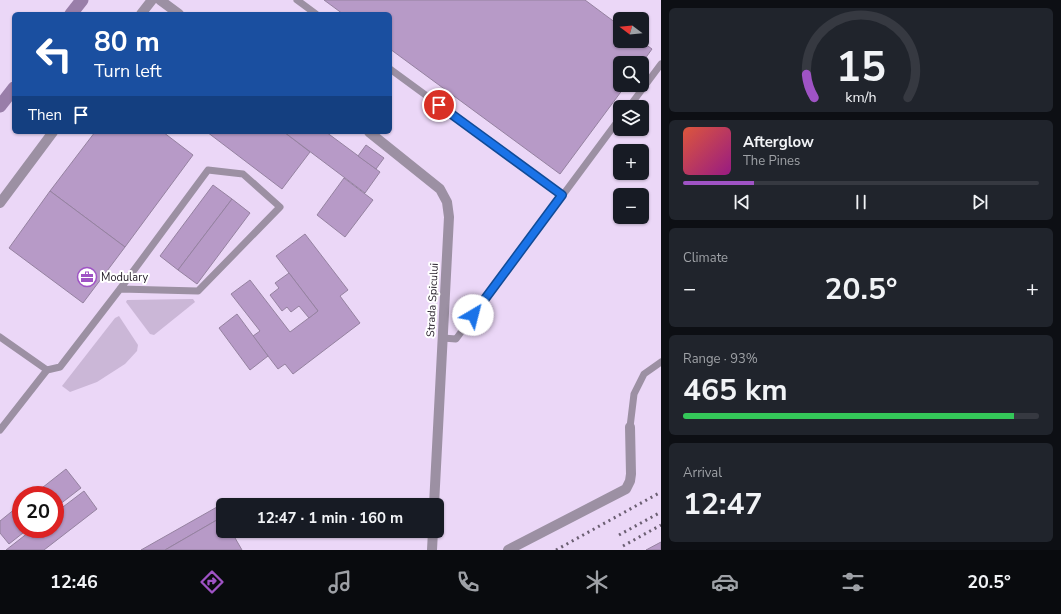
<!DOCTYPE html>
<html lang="en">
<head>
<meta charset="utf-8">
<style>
	:root { --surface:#171b24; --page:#20242c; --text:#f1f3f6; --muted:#9ea1a6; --line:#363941; --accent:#9f53c5 }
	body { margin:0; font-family:"Nunito Sans",sans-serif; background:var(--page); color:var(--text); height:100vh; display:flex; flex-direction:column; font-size:15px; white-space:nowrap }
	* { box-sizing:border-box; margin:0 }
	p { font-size:13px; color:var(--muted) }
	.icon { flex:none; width:22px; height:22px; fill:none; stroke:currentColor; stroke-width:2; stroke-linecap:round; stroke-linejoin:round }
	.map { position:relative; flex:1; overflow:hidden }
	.panel { display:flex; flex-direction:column; gap:8px; padding:8px; background:#0d0f14; width:400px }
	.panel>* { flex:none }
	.banner { position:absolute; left:12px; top:12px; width:380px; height:122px; border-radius:6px; box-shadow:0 1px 3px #0004; background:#1a4fa0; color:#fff; overflow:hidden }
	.needle { width:26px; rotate:286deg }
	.fabs { position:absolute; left:613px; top:12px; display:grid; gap:8px }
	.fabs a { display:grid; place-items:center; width:36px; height:36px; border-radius:6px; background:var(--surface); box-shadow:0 1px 3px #0004; font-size:20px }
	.speed { position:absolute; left:12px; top:486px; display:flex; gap:8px; font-size:20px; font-weight:700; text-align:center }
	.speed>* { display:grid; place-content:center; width:52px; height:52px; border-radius:50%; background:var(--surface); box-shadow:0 1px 3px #0004; line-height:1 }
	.speed .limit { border:6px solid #d22; background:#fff; color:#111 }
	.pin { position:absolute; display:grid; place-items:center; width:34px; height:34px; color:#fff; margin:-17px; border:2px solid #fff; border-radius:50%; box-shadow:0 1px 4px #0007 }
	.me { position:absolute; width:44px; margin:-22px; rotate:37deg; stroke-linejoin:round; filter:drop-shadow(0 0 3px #0008) }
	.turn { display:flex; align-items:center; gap:14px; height:84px; padding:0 16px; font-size:18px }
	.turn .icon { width:52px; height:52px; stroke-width:2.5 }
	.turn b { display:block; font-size:28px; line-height:34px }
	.then { display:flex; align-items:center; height:38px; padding:0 16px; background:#0003; gap:8px; font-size:15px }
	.big { font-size:30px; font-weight:700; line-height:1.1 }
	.panel .tile { flex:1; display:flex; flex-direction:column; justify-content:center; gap:6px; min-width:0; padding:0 14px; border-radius:6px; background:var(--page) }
	.panel .dial { align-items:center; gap:0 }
	.dial svg { height:104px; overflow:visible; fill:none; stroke:var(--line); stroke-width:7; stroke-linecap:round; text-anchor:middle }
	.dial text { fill:var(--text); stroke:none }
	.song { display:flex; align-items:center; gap:12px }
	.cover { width:48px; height:48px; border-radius:6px; background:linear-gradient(135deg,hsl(10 70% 55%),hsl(310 70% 35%)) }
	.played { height:4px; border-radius:2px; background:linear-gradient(90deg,var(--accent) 20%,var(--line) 20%) }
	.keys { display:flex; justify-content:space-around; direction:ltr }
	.heat { display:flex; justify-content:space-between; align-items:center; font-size:22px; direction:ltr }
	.charge { height:6px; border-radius:3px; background:linear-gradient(90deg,#34c759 93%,var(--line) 0) }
	.trip { position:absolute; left:216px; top:498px; width:228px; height:40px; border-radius:6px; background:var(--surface); box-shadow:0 1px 3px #0004; font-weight:700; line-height:40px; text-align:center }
	.tabs { display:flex; height:64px; justify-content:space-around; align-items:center; background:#090b0e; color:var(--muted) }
	.tabs .icon { width:28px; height:28px }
	.tabs .active { color:var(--accent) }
	.tabs b { font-size:18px; color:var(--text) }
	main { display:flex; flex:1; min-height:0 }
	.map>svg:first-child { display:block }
</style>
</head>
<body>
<main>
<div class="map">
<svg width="661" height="550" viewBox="0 0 661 550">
	<rect width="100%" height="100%" fill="#ebd7f7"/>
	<g fill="#cbb7d7">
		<polygon points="193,299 195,302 154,335 150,334 126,302 127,300"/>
		<polygon points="119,316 138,345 137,351 125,364 97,382 70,392 62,386 115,318"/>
	</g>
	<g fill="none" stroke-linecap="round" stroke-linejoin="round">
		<g stroke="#997ea9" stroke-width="13">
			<polyline points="71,14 82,0"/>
			<polyline points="0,106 14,88"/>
		</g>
	</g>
	<g fill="#b79ac7" stroke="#9582a0">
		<polygon points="324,0 585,0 620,26 620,41 641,41 652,49 642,63 620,63 620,85 626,85 560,174 390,49 390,14 343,14"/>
		<polygon points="95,132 163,132 193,155 125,247 50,191"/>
		<polygon points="207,132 284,132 310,152 282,189"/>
		<polygon points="284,132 326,132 380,172 365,193"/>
		<polygon points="366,145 384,158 376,169 358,156"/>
		<polygon points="344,178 373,200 345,237 317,215"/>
		<polygon points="213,185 232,199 178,270 160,256"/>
		<polygon points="50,191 125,247 83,303 9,248"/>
		<polygon points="232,199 250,213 197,284 178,270"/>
		<polygon points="305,234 348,290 340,296 360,323 293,374 285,364 278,369 268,356 253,336 260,331 231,294 250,280 290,332 318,311 276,256"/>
		<polygon points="289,273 318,311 309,318 299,306 291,312 287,307 282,311 270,295 279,288 275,283"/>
		<polygon points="237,314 268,356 250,370 219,328"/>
		<polygon points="66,469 81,488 55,508 55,495 33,495"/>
		<polygon points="84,491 97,509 44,550 6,550 33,529 55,529 55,513"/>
		<polygon points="21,504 21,529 28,529 9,544 0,533 0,521"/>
		<polygon points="217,507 222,517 165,550 141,550"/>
		<polygon points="222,517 223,531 231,531 242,550 165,550"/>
		<polygon points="661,542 661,550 646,550"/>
	</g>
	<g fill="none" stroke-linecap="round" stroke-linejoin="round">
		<g stroke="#9c90a3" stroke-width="7">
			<polyline points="297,0 316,14"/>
			<polyline points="390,69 562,195"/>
			<polyline points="629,107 661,64"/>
			<polyline points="0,337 47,370"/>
			<polyline points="443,338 456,339 620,118"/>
			<polyline points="630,427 634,394 644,374 661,362"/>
			<polyline points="0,430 47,370 60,367 120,289 208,170 243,174 280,207 198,291 120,289"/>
		</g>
		<g stroke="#9c90a3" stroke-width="10">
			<polyline points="160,0 179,14"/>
			<polyline points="141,14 152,0"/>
			<polyline points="369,132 440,189 447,202 449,217 434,505"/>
			<polyline points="0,203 53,132"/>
			<polyline points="432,550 433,531"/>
			<polyline points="508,550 626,489 630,481 631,474 630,427"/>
		</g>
		<g stroke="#6b5f72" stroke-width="3" stroke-dasharray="2 4" stroke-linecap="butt">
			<polyline points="619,535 661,512"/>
			<polyline points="623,546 661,525"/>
			<polyline points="556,550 661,492"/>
		</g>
	</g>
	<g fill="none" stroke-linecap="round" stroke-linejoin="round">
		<defs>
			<polyline id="route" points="439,105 562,195 473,315"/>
		</defs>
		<use href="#route" stroke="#114b97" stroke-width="10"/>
		<use href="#route" stroke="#1a73e8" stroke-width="7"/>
	</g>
	<defs>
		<symbol id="office-ring" viewBox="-11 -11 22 22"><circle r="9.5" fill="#fff" stroke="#9f53c5" stroke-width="1.5"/><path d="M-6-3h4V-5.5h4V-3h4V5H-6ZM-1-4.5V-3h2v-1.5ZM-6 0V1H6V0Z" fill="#9f53c5"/></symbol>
	</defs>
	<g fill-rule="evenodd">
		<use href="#office-ring" x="76" y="266" width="22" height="22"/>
	</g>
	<g text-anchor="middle" stroke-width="4" stroke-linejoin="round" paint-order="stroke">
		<g font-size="11" fill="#221b26" stroke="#fff" text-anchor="start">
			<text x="101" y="281">Modulary</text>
		</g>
		<g font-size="11" fill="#221b26" stroke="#fff">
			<text transform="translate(432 300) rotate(-87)" y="4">Strada Spicului</text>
		</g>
	</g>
</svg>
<div class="fabs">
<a><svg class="needle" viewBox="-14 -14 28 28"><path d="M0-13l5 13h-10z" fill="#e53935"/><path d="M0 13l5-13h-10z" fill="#9ea1a6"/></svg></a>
<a><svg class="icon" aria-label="search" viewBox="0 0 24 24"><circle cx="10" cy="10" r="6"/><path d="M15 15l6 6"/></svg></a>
<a><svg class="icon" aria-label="layers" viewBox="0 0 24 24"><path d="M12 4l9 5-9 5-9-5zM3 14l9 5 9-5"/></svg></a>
<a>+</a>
<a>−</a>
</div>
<div class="speed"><div class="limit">20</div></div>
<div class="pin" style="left:439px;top:105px;background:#d93025"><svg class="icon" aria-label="arrive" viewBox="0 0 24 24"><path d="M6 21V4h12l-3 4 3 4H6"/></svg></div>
<svg class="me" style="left:473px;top:315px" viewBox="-20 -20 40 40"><circle r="19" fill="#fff"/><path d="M0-13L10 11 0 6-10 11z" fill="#1a73e8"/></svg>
<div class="trip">12:47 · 1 min · 160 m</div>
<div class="banner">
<div class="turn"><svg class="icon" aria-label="left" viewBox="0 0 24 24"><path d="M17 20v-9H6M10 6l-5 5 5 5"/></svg><div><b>80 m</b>Turn left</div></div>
<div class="then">Then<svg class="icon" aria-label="arrive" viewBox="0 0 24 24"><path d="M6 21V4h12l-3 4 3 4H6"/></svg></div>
</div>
</div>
<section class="panel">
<div class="tile dial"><svg viewBox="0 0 100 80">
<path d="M14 69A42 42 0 1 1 86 69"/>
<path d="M14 69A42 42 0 0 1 8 51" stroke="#9f53c5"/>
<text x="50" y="56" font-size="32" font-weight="700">15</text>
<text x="50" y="72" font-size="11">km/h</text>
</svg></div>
<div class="tile">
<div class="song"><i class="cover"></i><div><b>Afterglow</b><p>The Pines</p></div></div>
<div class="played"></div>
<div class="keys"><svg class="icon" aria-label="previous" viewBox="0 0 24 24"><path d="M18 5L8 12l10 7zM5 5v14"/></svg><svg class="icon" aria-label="pause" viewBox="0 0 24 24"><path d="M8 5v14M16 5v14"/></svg><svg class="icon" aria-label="next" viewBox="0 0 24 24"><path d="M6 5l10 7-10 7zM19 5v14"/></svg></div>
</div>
<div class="tile"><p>Climate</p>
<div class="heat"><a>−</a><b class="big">20.5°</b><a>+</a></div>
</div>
<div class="tile"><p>Range · 93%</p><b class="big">465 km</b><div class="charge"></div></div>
<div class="tile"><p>Arrival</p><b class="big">12:47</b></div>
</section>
</main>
<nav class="tabs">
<b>12:46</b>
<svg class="icon active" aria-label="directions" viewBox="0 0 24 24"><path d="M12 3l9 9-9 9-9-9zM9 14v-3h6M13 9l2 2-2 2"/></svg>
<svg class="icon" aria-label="music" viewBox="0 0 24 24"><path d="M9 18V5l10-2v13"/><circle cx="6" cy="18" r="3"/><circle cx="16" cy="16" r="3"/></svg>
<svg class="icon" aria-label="phone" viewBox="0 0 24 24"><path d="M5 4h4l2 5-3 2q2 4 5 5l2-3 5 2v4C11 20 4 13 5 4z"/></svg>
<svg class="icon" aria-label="climate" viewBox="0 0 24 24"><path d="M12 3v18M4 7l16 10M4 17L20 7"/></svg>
<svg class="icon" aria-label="car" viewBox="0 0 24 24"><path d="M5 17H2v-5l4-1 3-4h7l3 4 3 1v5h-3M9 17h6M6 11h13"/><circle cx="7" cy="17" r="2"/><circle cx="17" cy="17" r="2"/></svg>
<svg class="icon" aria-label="filters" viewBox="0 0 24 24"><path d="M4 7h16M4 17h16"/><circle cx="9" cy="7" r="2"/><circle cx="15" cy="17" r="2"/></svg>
<b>20.5°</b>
</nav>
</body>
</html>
